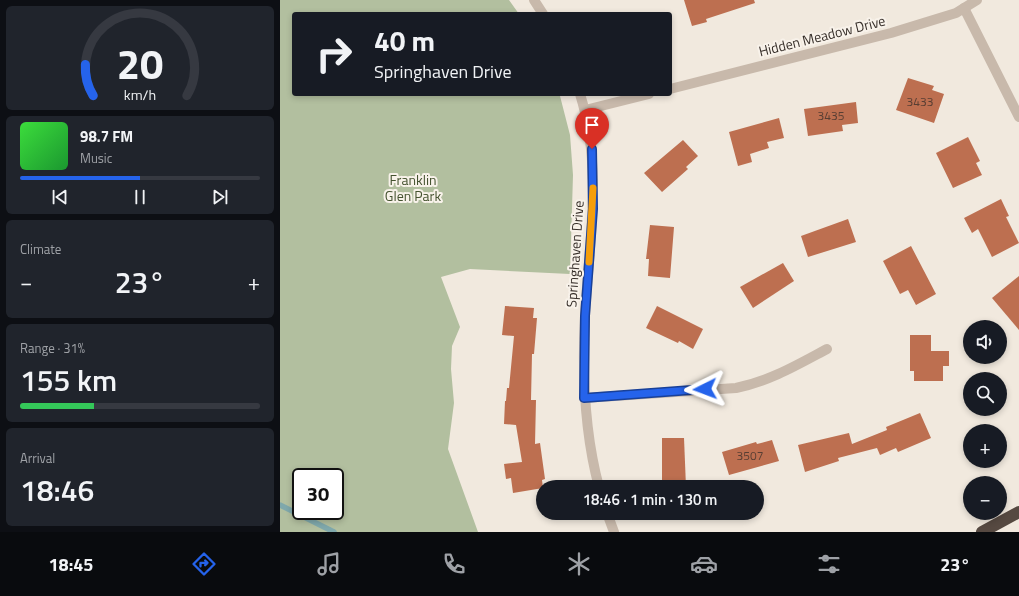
<!DOCTYPE html>
<html lang="en">
<head>
<meta charset="utf-8">
<style>
	:root { --surface:#171b24; --page:#20242c; --text:#f1f3f6; --muted:#9ea1a6; --line:#363941; --accent:#2563eb }
	body { margin:0; font-family:"Titillium Web",sans-serif; background:var(--page); color:var(--text); height:100vh; display:flex; flex-direction:column; font-size:15px; white-space:nowrap }
	* { box-sizing:border-box; margin:0 }
	p { font-size:13px; color:var(--muted) }
	.icon { flex:none; width:22px; height:22px; fill:none; stroke:currentColor; stroke-width:2; stroke-linecap:round; stroke-linejoin:round }
	.map { position:relative; flex:1; overflow:hidden }
	.sheet { display:flex; flex-direction:column; gap:6px; padding:6px; background:#0d0f14; width:280px }
	.sheet>* { flex:none }
	.hud { position:absolute; left:12px; top:12px; width:380px; height:84px; border-radius:4px; box-shadow:0 2px 6px #0003; background:#171b24; color:var(--text); overflow:hidden }
	.fabs { position:absolute; left:683px; top:320px; display:grid; gap:8px }
	.fabs a { display:grid; place-items:center; width:44px; height:44px; border-radius:50%; background:var(--surface); box-shadow:0 2px 6px #0003; font-size:20px }
	.speed { position:absolute; left:12px; top:468px; display:flex; gap:8px; font-size:20px; font-weight:700; text-align:center }
	.speed>* { display:grid; place-content:center; width:52px; height:52px; border-radius:50%; background:var(--surface); box-shadow:0 2px 6px #0003; line-height:1 }
	.speed .limit { border:2px solid #111; border-radius:6px; background:#fff; color:#111 }
	.pin { position:absolute; display:grid; place-items:center; width:34px; height:34px; color:#fff; margin:-41px -17px; border-radius:50% 50% 50% 0; rotate:-45deg; box-shadow:0 0 4px #0007 }
	.pin .icon { rotate:45deg }
	.me { position:absolute; width:44px; margin:-22px; rotate:267deg; stroke-linejoin:round; filter:drop-shadow(0 0 3px #0008) }
	.turn { display:flex; align-items:center; gap:14px; height:84px; padding:0 16px; font-size:18px }
	.turn .icon { width:52px; height:52px; stroke-width:2.5 }
	.turn b { display:block; font-size:28px; line-height:34px }
	.big { font-size:30px; font-weight:600; line-height:1.1 }
	.sheet .widget { flex:1; display:flex; flex-direction:column; justify-content:center; gap:6px; min-width:0; padding:0 14px; border-radius:6px; background:var(--page) }
	.sheet .dial { align-items:center; gap:0 }
	.dial svg { height:104px; overflow:visible; fill:none; stroke:var(--line); stroke-width:7; stroke-linecap:round; text-anchor:middle }
	.dial text { fill:var(--text); stroke:none }
	.song { display:flex; align-items:center; gap:12px }
	.cover { width:48px; height:48px; border-radius:6px; background:linear-gradient(135deg,hsl(120 70% 55%),hsl(130 70% 35%)) }
	.played { height:4px; border-radius:2px; background:linear-gradient(90deg,var(--accent) 50%,var(--line) 50%) }
	.keys { display:flex; justify-content:space-around; direction:ltr }
	.heat { display:flex; justify-content:space-between; align-items:center; font-size:22px; direction:ltr }
	.charge { height:6px; border-radius:3px; background:linear-gradient(90deg,#34c759 31%,var(--line) 0) }
	.trip { position:absolute; left:256px; top:480px; width:228px; height:40px; border-radius:20px; background:var(--surface); box-shadow:0 2px 6px #0003; font-weight:600; line-height:40px; text-align:center }
	.tabs { display:flex; height:64px; justify-content:space-around; align-items:center; background:#090b0e; color:var(--muted) }
	.tabs .icon { width:28px; height:28px }
	.tabs .on { color:var(--accent) }
	.tabs b { font-size:18px; color:var(--text) }
	main { display:flex; flex:1; min-height:0 }
	.map>svg:first-child { display:block }
</style>
</head>
<body>
<main>
<section class="sheet">
<div class="widget dial"><svg viewBox="0 0 100 80">
<path d="M14 69A42 42 0 1 1 86 69"/>
<path d="M14 69A42 42 0 0 1 8 45" stroke="#2563eb"/>
<text x="50" y="56" font-size="32" font-weight="700">20</text>
<text x="50" y="72" font-size="11">km/h</text>
</svg></div>
<div class="widget">
<div class="song"><i class="cover"></i><div><b>98.7 FM</b><p>Music</p></div></div>
<div class="played"></div>
<div class="keys"><svg class="icon" aria-label="previous" viewBox="0 0 24 24"><path d="M18 5L8 12l10 7zM5 5v14"/></svg><svg class="icon" aria-label="pause" viewBox="0 0 24 24"><path d="M8 5v14M16 5v14"/></svg><svg class="icon" aria-label="next" viewBox="0 0 24 24"><path d="M6 5l10 7-10 7zM19 5v14"/></svg></div>
</div>
<div class="widget"><p>Climate</p>
<div class="heat"><a>−</a><b class="big">23°</b><a>+</a></div>
</div>
<div class="widget"><p>Range · 31%</p><b class="big">155 km</b><div class="charge"></div></div>
<div class="widget"><p>Arrival</p><b class="big">18:46</b></div>
</section>
<div class="map">
<svg width="739" height="532" viewBox="0 0 739 532">
	<rect width="100%" height="100%" fill="#f1e9de"/>
	<path fill="#b2bf9f" fill-rule="evenodd" d="M0,0H229L239,14H14V94H279L280,96L290,135L293,175L290,274L190,269L161,277L180,327L172,346L171,369L174,403L168,449L198,532H0ZM21,477H55V511H21Z"/>
	<g fill="none" stroke-linecap="round" stroke-linejoin="round">
		<polyline stroke="#7fa8ab" stroke-width="5.5" points="0,505 54,532"/>
	</g>
	<g fill="#bd6f50">
		<polygon points="404,0 474,0 475,3 426,19 427,22 412,26"/>
		<polygon points="628,78 654,86 652,90 664,94 654,123 616,110"/>
		<polygon points="576,102 578,123 562,125 563,131 528,136 524,109"/>
		<polygon points="499,118 504,138 487,142 489,148 470,154 472,162 458,166 449,132"/>
		<polygon points="688,137 700,161 696,163 702,175 673,188 656,153"/>
		<polygon points="403,140 418,156 406,167 408,169 382,192 364,173"/>
		<polygon points="721,199 729,216 726,217 739,243 712,257 698,229 692,233 684,218"/>
		<polygon points="568,219 576,242 528,257 521,236"/>
		<polygon points="370,225 394,227 390,278 368,276 369,259 366,259"/>
		<polygon points="631,246 656,294 636,305 628,290 620,294 603,261"/>
		<polygon points="503,263 514,281 473,308 460,287"/>
		<polygon points="739,276 739,330 712,298"/>
		<polygon points="225,306 254,308 253,318 257,318 254,354 252,354 251,400 256,400 255,444 260,443 265,479 262,480 263,488 233,493 231,478 226,479 224,464 242,462 236,425 224,424 225,401 226,401 227,388 229,388 234,336 222,335"/>
		<polygon points="377,306 423,329 413,349 399,341 398,343 366,328"/>
		<polygon points="630,335 651,335 651,351 669,351 669,366 663,366 663,381 634,381 634,371 630,371"/>
		<polygon points="640,413 651,438 618,452 616,448 600,455 597,448 558,458 559,461 525,472 518,445 569,433 572,444 607,430 606,427"/>
		<polygon points="382,438 404,438 406,487 382,487"/>
		<polygon points="492,440 499,461 449,475 442,452 476,442 477,444"/>
	</g>
	<g fill="none" stroke-linecap="round" stroke-linejoin="round">
		<g stroke="#c8b9ab" stroke-width="10">
			<polyline points="254,0 263,14"/>
			<polyline points="684,8 739,117"/>
			<polyline points="390,89 611,33 676,13 697,0"/>
			<path d="M300,94C323,167 309,242 305,316C302,374 304,431 319,487"/>
			<polyline points="305,110 369,94"/>
			<path d="M304,398L456,388C490,381 517,365 547,349"/>
			<polyline points="327,513 334,532"/>
		</g>
		<polyline stroke="#564941" stroke-width="12" points="702,532 739,512"/>
	</g>
	<g fill="none" stroke-linecap="round" stroke-linejoin="round">
		<defs>
			<polyline id="route" points="312,149 313,209 305,316 304,398 425,389"/>
		</defs>
		<use href="#route" stroke="#184099" stroke-width="10"/>
		<use href="#route" stroke="#2563eb" stroke-width="7"/>
		<polyline stroke="#f59e0b" stroke-width="7" points="309,262 313,188"/>
	</g>
	<g text-anchor="middle" stroke-width="4" stroke-linejoin="round" paint-order="stroke">
		<g font-size="12" fill="#583e33">
			<text x="640" y="106">3433</text>
			<text x="551" y="120">3435</text>
			<text x="470" y="460">3507</text>
		</g>
		<g font-size="14" fill="#362e29" stroke="#f8f2ea">
			<text transform="translate(542 36) rotate(-14)" y="5">Hidden Meadow Drive</text>
			<text transform="translate(295 254) rotate(-86)" y="5">Springhaven Drive</text>
		</g>
		<g font-size="14" fill="#44522f" stroke="#f8f2ea">
			<text x="133" y="185">Franklin<tspan x="133" dy="16">Glen Park</tspan></text>
		</g>
	</g>
</svg>
<div class="fabs">
<a><svg class="icon" aria-label="sound" viewBox="0 0 24 24"><path d="M4 9h4l5-4v14l-5-4H4zM17 9q2 3 0 6"/></svg></a>
<a><svg class="icon" aria-label="search" viewBox="0 0 24 24"><circle cx="10" cy="10" r="6"/><path d="M15 15l6 6"/></svg></a>
<a>+</a>
<a>−</a>
</div>
<div class="speed"><div class="limit">30</div></div>
<div class="pin" style="left:312px;top:149px;background:#d93025"><svg class="icon" aria-label="arrive" viewBox="0 0 24 24"><path d="M6 21V4h12l-3 4 3 4H6"/></svg></div>
<svg class="me" style="left:425px;top:389px" viewBox="-20 -20 40 40"><path d="M0-17L14 15 0 8-14 15z" fill="#2563eb" stroke="#fff" stroke-width="4"/></svg>
<div class="trip">18:46 · 1 min · 130 m</div>
<div class="hud">
<div class="turn"><svg class="icon" aria-label="right" viewBox="0 0 24 24"><path d="M7 20v-9h11M14 6l5 5-5 5"/></svg><div><b>40 m</b>Springhaven Drive</div></div>
</div>
</div>
</main>
<nav class="tabs">
<b>18:45</b>
<svg class="icon on" aria-label="directions" viewBox="0 0 24 24"><path d="M12 3l9 9-9 9-9-9zM9 14v-3h6M13 9l2 2-2 2"/></svg>
<svg class="icon" aria-label="music" viewBox="0 0 24 24"><path d="M9 18V5l10-2v13"/><circle cx="6" cy="18" r="3"/><circle cx="16" cy="16" r="3"/></svg>
<svg class="icon" aria-label="phone" viewBox="0 0 24 24"><path d="M5 4h4l2 5-3 2q2 4 5 5l2-3 5 2v4C11 20 4 13 5 4z"/></svg>
<svg class="icon" aria-label="climate" viewBox="0 0 24 24"><path d="M12 3v18M4 7l16 10M4 17L20 7"/></svg>
<svg class="icon" aria-label="car" viewBox="0 0 24 24"><path d="M5 17H2v-5l4-1 3-4h7l3 4 3 1v5h-3M9 17h6M6 11h13"/><circle cx="7" cy="17" r="2"/><circle cx="17" cy="17" r="2"/></svg>
<svg class="icon" aria-label="filters" viewBox="0 0 24 24"><path d="M4 7h16M4 17h16"/><circle cx="9" cy="7" r="2"/><circle cx="15" cy="17" r="2"/></svg>
<b>23°</b>
</nav>
</body>
</html>
